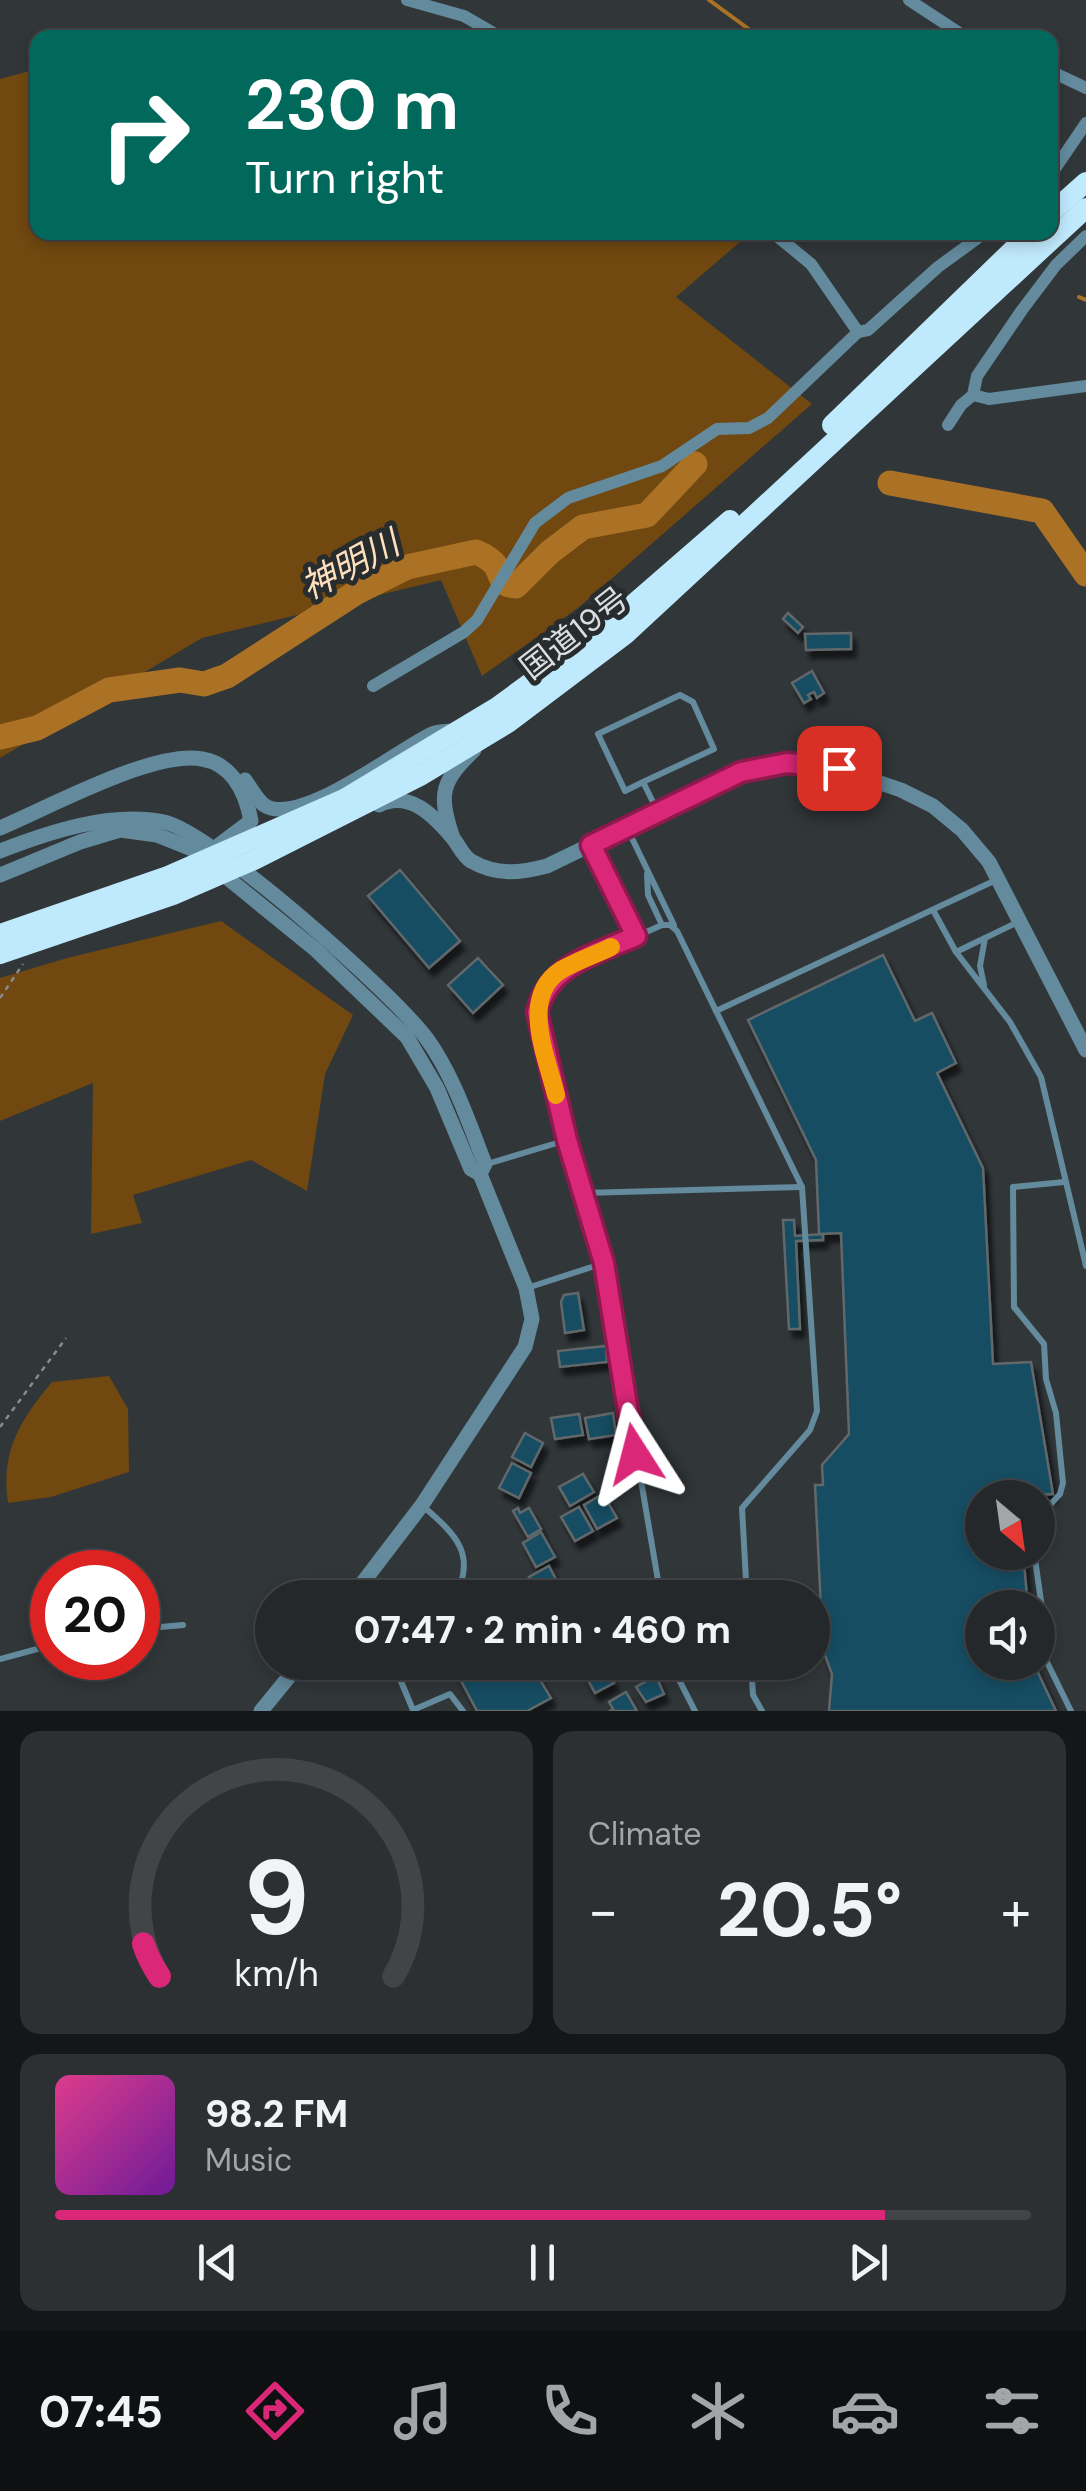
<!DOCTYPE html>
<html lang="en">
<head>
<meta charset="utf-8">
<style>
	:root { --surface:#25282b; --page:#2d3033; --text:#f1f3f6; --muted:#a3a6a9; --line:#424447; --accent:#db2777 }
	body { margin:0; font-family:"DM Sans","Noto Sans JP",sans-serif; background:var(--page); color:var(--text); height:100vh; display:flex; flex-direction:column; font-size:38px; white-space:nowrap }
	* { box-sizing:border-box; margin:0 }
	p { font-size:32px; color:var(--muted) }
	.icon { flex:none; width:55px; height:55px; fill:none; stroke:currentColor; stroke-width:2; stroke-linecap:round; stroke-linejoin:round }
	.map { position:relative; height:1711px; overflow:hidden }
	.details { display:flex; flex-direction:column; gap:20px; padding:20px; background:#141618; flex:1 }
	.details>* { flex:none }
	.top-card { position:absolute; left:30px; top:30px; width:1028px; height:210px; border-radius:20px; box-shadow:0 5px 15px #0003,0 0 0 2px var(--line); background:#00695c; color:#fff; overflow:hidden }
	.needle { width:65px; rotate:151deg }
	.tools { position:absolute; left:965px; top:1480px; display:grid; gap:20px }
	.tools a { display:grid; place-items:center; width:90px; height:90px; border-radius:50%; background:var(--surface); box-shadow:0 5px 15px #0003,0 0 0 2px var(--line); font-size:50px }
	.speed { position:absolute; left:30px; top:1550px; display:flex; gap:20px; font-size:50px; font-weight:700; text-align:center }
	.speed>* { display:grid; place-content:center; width:130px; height:130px; border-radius:50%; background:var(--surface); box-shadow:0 5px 15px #0003,0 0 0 2px var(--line); line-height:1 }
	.speed .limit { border:15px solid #d22; background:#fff; color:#111 }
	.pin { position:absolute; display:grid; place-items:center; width:85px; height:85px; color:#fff; margin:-42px; border-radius:20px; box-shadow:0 5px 15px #0006 }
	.me { position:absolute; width:110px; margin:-55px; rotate:351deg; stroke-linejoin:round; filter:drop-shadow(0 0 8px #0008) }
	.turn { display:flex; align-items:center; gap:35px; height:210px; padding:0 50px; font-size:45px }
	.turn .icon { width:130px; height:130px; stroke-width:2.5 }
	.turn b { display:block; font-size:70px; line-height:85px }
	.big { font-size:75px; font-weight:700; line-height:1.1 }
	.details .tile { flex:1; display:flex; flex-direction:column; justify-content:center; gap:15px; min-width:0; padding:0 35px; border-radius:20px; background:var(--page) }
	.details .dial { align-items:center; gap:0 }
	.dial svg { height:260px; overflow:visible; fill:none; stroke:var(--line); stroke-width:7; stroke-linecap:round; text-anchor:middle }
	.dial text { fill:var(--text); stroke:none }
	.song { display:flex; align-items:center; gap:30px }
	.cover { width:120px; height:120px; border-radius:15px; background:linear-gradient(135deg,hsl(330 70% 55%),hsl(280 70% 35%)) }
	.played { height:10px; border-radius:5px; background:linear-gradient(90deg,var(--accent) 85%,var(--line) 85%) }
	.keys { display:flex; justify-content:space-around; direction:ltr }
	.heat { display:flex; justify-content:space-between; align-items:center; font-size:55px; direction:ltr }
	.details .tiles { flex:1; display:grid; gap:20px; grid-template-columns:1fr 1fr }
	.tile:last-child { grid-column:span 2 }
	.trip { position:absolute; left:255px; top:1580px; width:575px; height:100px; border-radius:50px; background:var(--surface); box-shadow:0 5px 15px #0003,0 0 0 2px var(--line); font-weight:700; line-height:100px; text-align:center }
	.tab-bar { display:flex; height:160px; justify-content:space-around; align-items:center; background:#0f1011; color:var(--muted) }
	.tab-bar .icon { width:70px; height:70px }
	.tab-bar .current { color:var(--accent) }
	.tab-bar b { font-size:45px; color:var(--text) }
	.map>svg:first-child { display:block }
</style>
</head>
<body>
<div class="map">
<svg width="1086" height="1711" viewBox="0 0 1086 1711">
	<defs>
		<filter id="shadow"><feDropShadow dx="4.5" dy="8" stdDeviation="2.5" flood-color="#0009"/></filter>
	</defs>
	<rect width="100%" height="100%" fill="#313639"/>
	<g fill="#704810">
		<polygon points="37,69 38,232 730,233 741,241 676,297 812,404 578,608 482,676 441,580 202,638 0,758 0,79"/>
		<polygon points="221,921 353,1015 325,1074 307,1191 251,1160 133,1195 142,1223 91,1234 93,1083 0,1121 0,978 67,958"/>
		<path d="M109,1376L128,1409L129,1472L51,1497L8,1503C0,1451 21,1419 52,1382Z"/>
	</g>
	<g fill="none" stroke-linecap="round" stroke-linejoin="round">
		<g stroke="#ab7225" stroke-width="4">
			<polyline points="709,0 761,38"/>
			<polyline points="927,232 927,233"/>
			<polyline points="1079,297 1086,300"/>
		</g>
		<g stroke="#ab7225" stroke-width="25">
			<polyline points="890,483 1042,511 1086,574"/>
			<path d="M0,737L37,728L109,690L180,680L204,684L227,676L357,592L407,567L476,552C483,555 492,560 496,566C503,578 499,585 516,586L550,552L583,527L647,515L695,464"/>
		</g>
	</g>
	<g fill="#124d63" stroke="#62686b" stroke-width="2.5" filter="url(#shadow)">
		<polygon points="788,613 803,627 798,633 783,619"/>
		<polygon points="851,633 851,649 806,650 805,634"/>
		<polygon points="812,671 824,693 817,698 814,692 808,695 811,699 804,703 792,683"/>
		<polygon points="400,870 460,941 429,968 368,896"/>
		<polygon points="883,955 915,1021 932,1013 956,1063 937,1073 983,1168 993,1364 1031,1362 1053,1494 982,1498 982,1552 1023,1552 1028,1608 982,1608 982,1662 1033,1662 1056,1711 829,1711 832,1674 823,1650 815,1485 823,1485 822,1465 849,1434 841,1233 819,1234 816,1160 748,1020"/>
		<polygon points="478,958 503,985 473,1013 448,985"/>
		<polygon points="783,1220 794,1220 795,1236 823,1234 823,1240 796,1241 800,1329 789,1329"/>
		<polygon points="578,1293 584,1330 565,1333 561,1302 564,1295"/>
		<polygon points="606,1346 607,1362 560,1367 558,1351"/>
		<polygon points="613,1413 616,1435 589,1439 585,1418"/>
		<polygon points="579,1414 583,1435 555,1439 551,1418"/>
		<polygon points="525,1433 543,1443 531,1467 512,1457"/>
		<polygon points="512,1463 531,1473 519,1498 499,1488"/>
		<polygon points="583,1474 594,1492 570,1506 559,1487"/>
		<polygon points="603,1494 617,1518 597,1529 584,1505"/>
		<polygon points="579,1507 593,1531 575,1541 561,1517"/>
		<polygon points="518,1508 520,1513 529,1508 541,1529 528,1537 513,1511"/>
		<polygon points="541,1532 555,1557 536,1567 523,1543"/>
		<polygon points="549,1566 562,1591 550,1598 541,1598 529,1577"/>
		<polygon points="451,1662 529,1662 551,1698 527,1711 477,1711"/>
		<polygon points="594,1662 603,1662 614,1683 595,1693 582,1669"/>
		<polygon points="656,1676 664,1694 646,1702 636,1687"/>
		<polygon points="626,1692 637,1711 610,1711 613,1709 609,1702"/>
	</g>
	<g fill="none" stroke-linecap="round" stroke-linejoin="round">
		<g stroke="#878b8d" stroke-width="2.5" stroke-dasharray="5 5" stroke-linecap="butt">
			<polyline points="0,998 23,964"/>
			<polyline points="0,1427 66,1338"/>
		</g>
		<g stroke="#638b9d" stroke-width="6">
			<polyline points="643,782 714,749 693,702 680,695 598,734 625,791 643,782 657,810"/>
			<polyline points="627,828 674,925"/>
			<polyline points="592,847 636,936"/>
			<polyline points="647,874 648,895 662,925"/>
			<polyline points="933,910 956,952 1010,1022 1041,1077 1086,1266"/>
			<polyline points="956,952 1020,921"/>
			<polyline points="984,985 980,966 985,938"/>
			<polyline points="716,1011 996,880"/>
			<polyline points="487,1164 567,1140"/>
			<polyline points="583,1193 802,1187"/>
			<polyline points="527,1288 604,1263"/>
			<path d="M424,1507C456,1535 477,1554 455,1598"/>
			<polyline points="1038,1518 1060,1494 1063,1483 1056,1413 1046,1379 1044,1344 1014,1307 1013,1187 1064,1182"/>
			<polyline points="1034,1552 1044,1622 1043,1654 1071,1711"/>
			<polyline points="661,1598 604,1263 567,1140 537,1012 542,993 561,970 662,925 670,925 677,931 802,1187 817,1411 810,1430 742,1508 747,1598"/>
			<polyline points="138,1629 183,1625"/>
			<polyline points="0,1659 52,1645"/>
			<polyline points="400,1662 400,1679 413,1710"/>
			<polyline points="670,1662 695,1711"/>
			<polyline points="751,1662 753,1695 762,1711"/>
			<polyline points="413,1710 450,1694 463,1711"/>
		</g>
		<g stroke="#638b9d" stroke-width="12">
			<polyline points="407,0 464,16 502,38"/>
			<polyline points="909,0 967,38"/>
			<polyline points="1050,71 1086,88"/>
			<polyline points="1050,176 1086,123"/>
			<polyline points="772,232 811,264 858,332"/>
			<polyline points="973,395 989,399 1086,386"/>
			<polyline points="948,425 961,405 973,395 977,376 1022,310 1056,265 1086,236"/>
			<polyline points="373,686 464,632 477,620 535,523 568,498 662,466 717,429 749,428 768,418 858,332 868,330 938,267 986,232"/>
		</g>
		<g stroke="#638b9d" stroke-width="15">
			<path d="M245,780C250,787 257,800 264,805C299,829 399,749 432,734C439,731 447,731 455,731"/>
			<path d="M379,805C409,790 433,815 452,837C459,845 462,855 471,861C497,876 520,873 547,866L741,772L787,763L839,769L901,790L933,806L962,830L989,862L1086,1050"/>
			<path d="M0,828C48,808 153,750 202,759C233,764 246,794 251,821L219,845"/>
			<path d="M452,835C438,793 442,781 474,750"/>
			<path d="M0,851C49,832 111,811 164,822C212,832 395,995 427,1039C453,1075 469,1123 485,1164L480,1174"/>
			<polyline points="0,875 80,842 120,830 157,835 192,849 316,950 407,1037 437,1088 471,1169 480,1174 526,1288 532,1319 525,1347 422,1505 351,1598"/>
			<polyline points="261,1711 301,1662"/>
		</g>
		<g stroke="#bfe9fc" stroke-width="20">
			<polyline points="1050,214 1086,182"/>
			<polyline points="832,425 1031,232"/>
			<polyline points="0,934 168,876 344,799 497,707 608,626 730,520"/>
			<polyline points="0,954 173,895 254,860 422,775 508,723 626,634 1086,208"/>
		</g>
	</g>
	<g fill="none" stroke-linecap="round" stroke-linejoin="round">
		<defs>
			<path id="route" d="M635,1454L604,1263L567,1140L537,1012C549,964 594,955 636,936L591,845L741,772L787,763L839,768"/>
		</defs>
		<use href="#route" stroke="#8e194d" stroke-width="25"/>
		<use href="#route" stroke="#db2777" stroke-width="18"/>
		<path stroke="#f59e0b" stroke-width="18" d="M556,1095C547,1057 519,997 561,970C576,961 595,955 611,947"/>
	</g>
	<g text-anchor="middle" stroke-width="10" stroke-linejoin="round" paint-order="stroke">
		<g font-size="32" fill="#dadedf" stroke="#272c2f">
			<text transform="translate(574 633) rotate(-38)" y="11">国道19号</text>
		</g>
		<g font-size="35" font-style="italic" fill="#fedfbb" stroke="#272c2f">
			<text transform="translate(350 565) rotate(-28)" y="12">神明川</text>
		</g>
	</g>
</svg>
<div class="tools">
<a><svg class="needle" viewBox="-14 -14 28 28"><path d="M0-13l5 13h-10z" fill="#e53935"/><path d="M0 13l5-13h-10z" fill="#a3a6a9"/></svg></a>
<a><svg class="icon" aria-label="sound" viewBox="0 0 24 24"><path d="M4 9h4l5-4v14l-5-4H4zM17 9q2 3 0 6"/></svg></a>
</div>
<div class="speed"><div class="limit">20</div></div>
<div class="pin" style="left:839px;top:768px;background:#d93025"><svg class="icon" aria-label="arrive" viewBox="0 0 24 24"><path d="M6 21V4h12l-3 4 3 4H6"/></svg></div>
<svg class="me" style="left:635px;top:1454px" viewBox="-20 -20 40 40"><path d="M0-17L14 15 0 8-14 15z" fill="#db2777" stroke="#fff" stroke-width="4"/></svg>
<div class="trip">07:47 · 2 min · 460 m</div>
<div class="top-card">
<div class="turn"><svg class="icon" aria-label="right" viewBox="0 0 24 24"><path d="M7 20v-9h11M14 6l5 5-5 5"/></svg><div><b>230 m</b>Turn right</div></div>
</div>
</div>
<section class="details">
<div class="tiles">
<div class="tile dial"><svg viewBox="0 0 100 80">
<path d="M14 69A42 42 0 1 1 86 69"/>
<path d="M14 69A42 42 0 0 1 9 59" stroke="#db2777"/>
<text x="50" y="56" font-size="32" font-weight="700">9</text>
<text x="50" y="72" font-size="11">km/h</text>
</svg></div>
<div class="tile"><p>Climate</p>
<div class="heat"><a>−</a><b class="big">20.5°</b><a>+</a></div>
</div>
<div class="tile">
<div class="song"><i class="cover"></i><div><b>98.2 FM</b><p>Music</p></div></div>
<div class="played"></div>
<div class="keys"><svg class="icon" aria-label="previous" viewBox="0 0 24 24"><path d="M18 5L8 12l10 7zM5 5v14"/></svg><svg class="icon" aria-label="pause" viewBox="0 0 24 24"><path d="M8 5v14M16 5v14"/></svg><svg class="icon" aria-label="next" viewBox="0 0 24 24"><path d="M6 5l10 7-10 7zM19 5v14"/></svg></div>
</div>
</div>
</section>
<nav class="tab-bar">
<b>07:45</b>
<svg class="icon current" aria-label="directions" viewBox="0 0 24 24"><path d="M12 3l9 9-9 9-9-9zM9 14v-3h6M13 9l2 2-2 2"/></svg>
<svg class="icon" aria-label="music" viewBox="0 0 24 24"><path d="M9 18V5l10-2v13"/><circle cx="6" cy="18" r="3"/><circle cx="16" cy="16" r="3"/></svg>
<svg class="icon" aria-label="phone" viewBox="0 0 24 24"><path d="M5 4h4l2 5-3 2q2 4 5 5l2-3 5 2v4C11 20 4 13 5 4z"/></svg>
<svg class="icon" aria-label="climate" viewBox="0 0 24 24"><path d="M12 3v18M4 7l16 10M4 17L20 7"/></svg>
<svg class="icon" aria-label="car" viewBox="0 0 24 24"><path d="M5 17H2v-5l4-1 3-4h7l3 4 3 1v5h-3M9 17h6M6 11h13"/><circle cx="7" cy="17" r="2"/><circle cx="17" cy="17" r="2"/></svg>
<svg class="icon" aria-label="filters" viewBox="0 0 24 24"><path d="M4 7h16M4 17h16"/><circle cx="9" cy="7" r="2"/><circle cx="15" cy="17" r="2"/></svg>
</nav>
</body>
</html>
